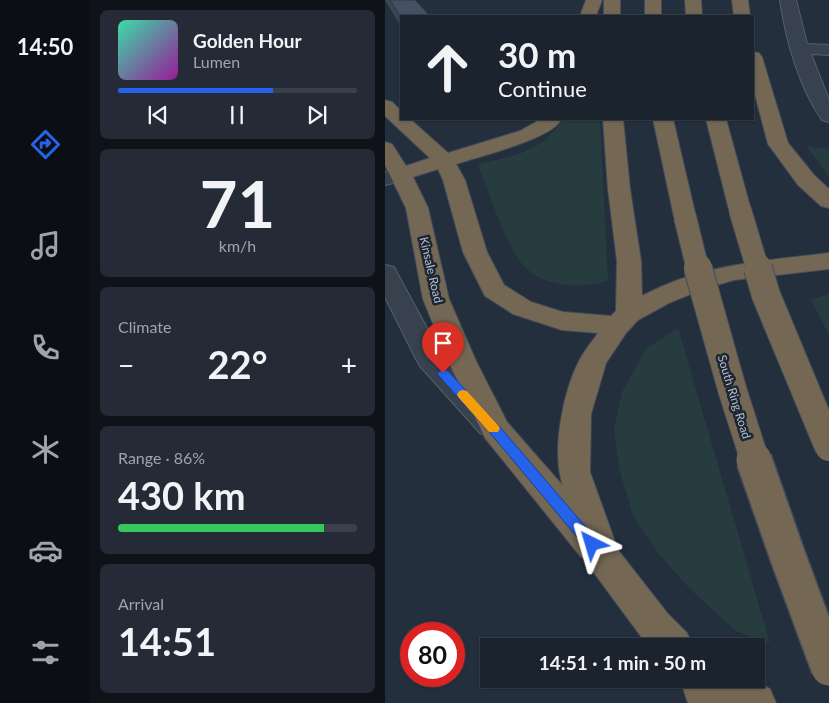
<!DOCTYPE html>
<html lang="en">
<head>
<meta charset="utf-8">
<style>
	:root { --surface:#1b232e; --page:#242b36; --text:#f1f3f6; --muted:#a0a4aa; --line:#39404a; --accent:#2563eb }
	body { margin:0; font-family:Lato,sans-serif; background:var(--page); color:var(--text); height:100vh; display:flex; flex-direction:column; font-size:19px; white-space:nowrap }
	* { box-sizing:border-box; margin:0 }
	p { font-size:16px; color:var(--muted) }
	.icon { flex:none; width:28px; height:28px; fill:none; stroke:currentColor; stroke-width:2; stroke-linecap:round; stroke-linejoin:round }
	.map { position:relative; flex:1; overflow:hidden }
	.side { display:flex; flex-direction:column; gap:10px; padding:10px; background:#0f1319; width:295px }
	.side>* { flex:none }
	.banner { position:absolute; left:15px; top:15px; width:354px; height:105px; border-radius:0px; box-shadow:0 1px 4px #0004,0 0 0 1px var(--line); background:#1b232e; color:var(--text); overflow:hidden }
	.speed { position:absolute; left:15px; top:622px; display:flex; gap:10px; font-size:25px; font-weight:700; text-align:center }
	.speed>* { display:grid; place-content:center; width:65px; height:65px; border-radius:50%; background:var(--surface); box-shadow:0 1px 4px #0004,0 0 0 1px var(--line); line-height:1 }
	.speed .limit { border:8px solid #d22; background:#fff; color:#111 }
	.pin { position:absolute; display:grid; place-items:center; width:42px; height:42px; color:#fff; margin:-51px -21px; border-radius:50% 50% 50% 0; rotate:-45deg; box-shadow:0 0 5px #0007 }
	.pin .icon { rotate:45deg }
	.me { position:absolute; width:55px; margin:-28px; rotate:320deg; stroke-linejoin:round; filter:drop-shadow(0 0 4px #0008) }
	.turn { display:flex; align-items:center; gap:18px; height:105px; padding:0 15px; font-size:22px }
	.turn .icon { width:65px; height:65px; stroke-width:2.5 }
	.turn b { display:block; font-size:35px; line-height:42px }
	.big { font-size:38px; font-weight:700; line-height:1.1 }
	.side .widget { flex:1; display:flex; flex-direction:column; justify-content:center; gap:8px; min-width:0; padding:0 18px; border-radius:8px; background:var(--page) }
	.side .dial { align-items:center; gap:0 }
	.dial b { font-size:65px; line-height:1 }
	.song { display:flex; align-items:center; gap:15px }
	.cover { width:60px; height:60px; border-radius:8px; background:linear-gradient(135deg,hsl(160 70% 55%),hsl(300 70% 35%)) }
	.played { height:5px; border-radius:2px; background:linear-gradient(90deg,var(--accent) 65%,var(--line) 65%) }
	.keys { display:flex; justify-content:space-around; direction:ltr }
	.heat { display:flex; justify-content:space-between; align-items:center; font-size:28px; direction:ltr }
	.charge { height:8px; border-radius:4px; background:linear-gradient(90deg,#34c759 86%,var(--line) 0) }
	.trip { position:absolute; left:95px; top:638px; width:285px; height:50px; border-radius:0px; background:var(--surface); box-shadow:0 1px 4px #0004,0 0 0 1px var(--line); font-weight:700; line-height:50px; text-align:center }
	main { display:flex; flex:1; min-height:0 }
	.tab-bar { display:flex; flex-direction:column; width:90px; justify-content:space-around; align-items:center; background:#0b0e12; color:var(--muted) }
	.tab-bar .icon { width:35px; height:35px }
	.tab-bar .current { color:var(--accent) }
	.tab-bar b { font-size:22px; color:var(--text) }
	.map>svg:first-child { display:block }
</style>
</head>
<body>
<main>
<nav class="tab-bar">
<b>14:50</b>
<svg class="icon current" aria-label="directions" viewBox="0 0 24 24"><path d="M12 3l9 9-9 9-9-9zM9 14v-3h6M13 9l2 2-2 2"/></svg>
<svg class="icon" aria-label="music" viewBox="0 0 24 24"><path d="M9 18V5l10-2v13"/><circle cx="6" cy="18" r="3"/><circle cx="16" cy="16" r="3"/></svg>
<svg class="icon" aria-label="phone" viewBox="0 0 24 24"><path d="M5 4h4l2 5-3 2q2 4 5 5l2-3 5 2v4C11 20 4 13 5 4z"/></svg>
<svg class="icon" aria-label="climate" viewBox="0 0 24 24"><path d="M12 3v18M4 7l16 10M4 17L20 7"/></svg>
<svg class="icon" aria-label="car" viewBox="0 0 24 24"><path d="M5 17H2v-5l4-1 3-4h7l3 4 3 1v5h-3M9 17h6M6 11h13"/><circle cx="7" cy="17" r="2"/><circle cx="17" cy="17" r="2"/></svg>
<svg class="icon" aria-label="filters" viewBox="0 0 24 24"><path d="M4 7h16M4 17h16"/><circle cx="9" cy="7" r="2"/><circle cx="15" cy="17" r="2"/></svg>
</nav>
<section class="side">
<div class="widget">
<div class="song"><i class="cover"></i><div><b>Golden Hour</b><p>Lumen</p></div></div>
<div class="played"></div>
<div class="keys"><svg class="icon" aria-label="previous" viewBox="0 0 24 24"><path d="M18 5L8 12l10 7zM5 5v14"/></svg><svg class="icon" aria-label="pause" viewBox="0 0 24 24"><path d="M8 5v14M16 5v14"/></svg><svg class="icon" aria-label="next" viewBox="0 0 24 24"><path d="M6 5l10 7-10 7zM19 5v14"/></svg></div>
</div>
<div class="widget dial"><b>71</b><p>km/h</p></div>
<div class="widget"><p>Climate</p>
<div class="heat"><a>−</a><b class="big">22°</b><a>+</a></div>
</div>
<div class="widget"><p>Range · 86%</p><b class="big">430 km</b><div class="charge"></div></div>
<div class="widget"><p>Arrival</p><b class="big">14:51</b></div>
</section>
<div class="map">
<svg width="444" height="703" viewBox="0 0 444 703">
	<rect width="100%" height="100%" fill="#242f3e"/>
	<g fill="#263c3f">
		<path d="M177,119H215L223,281C195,289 160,288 139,266C121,247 103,190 93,164C126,157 160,151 177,119Z"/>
		<polygon points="421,146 444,149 444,177"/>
		<polygon points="444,294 444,335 426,300"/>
		<polygon points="293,328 385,643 351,631 305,589 274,554 248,516 234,468 229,429 237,392 261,349"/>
	</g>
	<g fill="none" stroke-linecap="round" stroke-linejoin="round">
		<defs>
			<g id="minor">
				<path d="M395,0H411L422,44L444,45V55L426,54L444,100V122L437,120C414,87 401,40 395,0Z"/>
				<polygon points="16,168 24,169 27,174 24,179 0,185 0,172"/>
				<polygon points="0,265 9,267 12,273 55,352 117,417 121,425 117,433 106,437 95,433 35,366 31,359 0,297"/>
			</g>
			<g id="highway">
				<polygon points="201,0 217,0 211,16 195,16"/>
				<rect x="219" y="0" width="16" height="16"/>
				<rect x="260" y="0" width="16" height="16"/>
				<polygon points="300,0 316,0 317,16 301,16"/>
				<polygon points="347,0 363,0 365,16 349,16"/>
				<polygon points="368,52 374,53 377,57 403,143 429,175 444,189 444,208 436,206 413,185 383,144 368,87"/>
				<path d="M0,100L7,102L16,111V119H25L63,153L135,131L156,119H176C170,138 92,157 71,164L80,180L102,252L119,285L146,302L178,312L226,316L231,311L232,261L223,189L218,119H238L245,189L256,261L257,296C316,264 379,261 444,253V269L349,280L318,289L284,303L253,320L241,333L221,363L206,414L205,472L233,550L283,614L302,633L308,646H263L207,570L202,559L196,557L100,438L63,361L38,299L21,208L0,165V142L7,144L21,166L45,158L0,116ZM53,169L58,180L78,252L100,296L128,314L177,330L213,333C207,342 200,350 195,359C178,391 166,452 178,486L122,422L91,361L64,299L43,208L28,177Z"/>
				<polygon points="268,119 288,119 311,217 308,222 300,224 292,222 289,217"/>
				<polygon points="321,119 341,119 366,210 363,215 355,217 347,215 344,210"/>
				<polygon points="295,679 367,679 385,689 391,703 303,703"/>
			</g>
		</defs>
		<use href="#minor" stroke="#565f6c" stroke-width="2"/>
		<use href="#highway" stroke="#434c59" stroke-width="2"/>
		<use href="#minor" fill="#38414e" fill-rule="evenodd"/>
		<use href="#highway" fill="#746855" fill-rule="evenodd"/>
		<defs>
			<g id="highway-bridge-far2">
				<polyline points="355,210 373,270"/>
				<polyline points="300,217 313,270"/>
			</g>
			<g id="highway-bridge-far1">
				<polyline points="313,268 347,389 370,461"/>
				<polyline points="373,268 381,295 444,447"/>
			</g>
			<polyline id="highway-bridge" points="369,460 403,557 444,668"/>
		</defs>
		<use href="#highway-bridge-far2" stroke="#434c59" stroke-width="24" stroke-linecap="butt"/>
		<use href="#highway-bridge-far1" stroke="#434c59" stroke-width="30" stroke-linecap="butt"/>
		<use href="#highway-bridge" stroke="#434c59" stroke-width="38" stroke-linecap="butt"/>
		<use href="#highway-bridge-far2" stroke="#746855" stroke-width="22"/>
		<use href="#highway-bridge-far1" stroke="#746855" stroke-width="28"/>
		<use href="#highway-bridge" stroke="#746855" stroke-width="35"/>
	</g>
	<polygon fill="#3b4654" points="0,0 30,0 16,16 16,27"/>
	<polygon fill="#455162" stroke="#303945" points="5,0 30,0 45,16 16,16 16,17"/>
	<polygon fill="#2563eb" stroke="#184099" points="58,369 62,370 115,427 212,540 214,544 212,549 207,551 202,549 106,434 54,376 52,373"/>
	<polygon fill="#f59e0b" points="78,390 82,391 113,425 115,428 113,432 104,432 74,398 72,395 74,391"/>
	<g text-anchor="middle" stroke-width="5" stroke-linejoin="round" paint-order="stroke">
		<g font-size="12" fill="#b4bcc9" stroke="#1d2633">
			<text transform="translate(46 270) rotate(77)" y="4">Kinsale Road</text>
			<text transform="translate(349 397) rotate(73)" y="4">South Ring Road</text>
		</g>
	</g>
</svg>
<div class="speed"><div class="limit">80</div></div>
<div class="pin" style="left:58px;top:373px;background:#d93025"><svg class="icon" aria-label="arrive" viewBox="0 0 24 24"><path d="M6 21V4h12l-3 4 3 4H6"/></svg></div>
<svg class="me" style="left:207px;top:544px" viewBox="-20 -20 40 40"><path d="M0-17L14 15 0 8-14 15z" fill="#2563eb" stroke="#fff" stroke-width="4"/></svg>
<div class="trip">14:51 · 1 min · 50 m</div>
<div class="banner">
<div class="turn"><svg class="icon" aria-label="ahead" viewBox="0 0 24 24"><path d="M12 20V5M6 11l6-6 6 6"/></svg><div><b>30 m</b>Continue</div></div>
</div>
</div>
</main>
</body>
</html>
